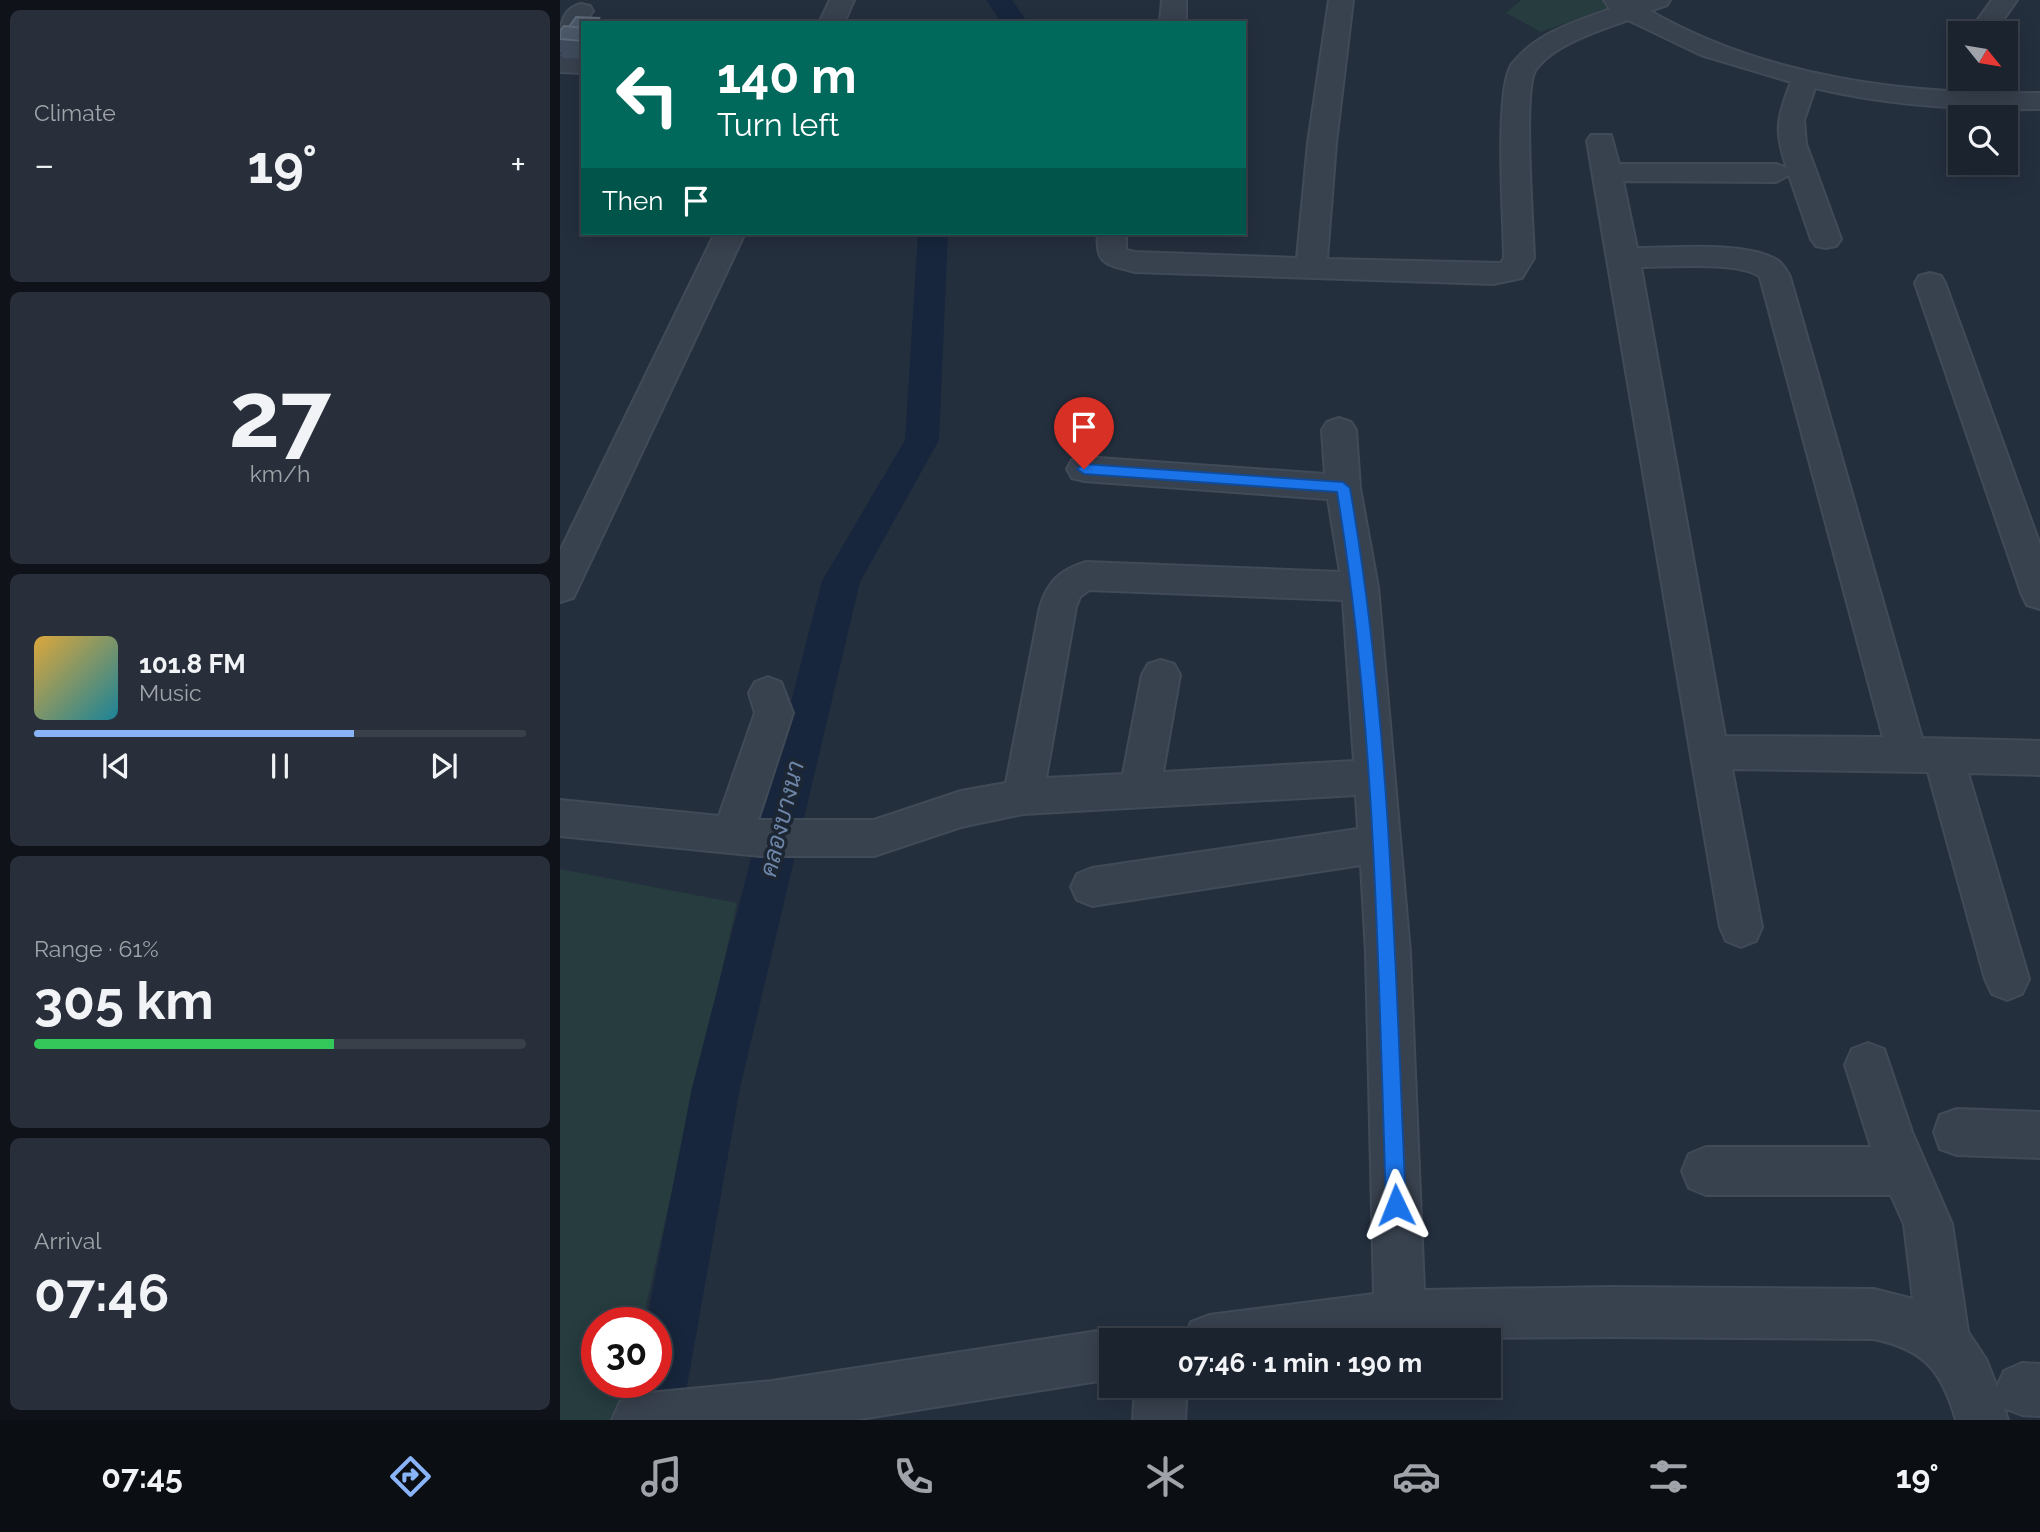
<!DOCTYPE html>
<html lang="en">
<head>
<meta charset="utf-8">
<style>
	:root { --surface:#1b232e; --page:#282f3a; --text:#f1f3f6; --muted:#a0a4aa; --line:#39404a; --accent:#8ab4f8 }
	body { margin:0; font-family:Raleway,Sarabun,sans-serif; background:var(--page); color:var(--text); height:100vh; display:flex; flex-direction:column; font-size:26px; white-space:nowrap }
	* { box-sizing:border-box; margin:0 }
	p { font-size:23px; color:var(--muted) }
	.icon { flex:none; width:38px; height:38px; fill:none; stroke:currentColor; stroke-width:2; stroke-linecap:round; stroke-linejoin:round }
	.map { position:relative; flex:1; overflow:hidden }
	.details { display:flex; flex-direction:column; gap:10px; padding:10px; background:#0f1319; width:560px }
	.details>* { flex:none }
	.banner { position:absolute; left:21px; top:21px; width:665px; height:214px; border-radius:0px; box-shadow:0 4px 18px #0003,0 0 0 2px var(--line); background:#00695c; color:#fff; overflow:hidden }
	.needle { width:46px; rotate:120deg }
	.buttons { position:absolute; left:1388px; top:21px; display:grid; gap:14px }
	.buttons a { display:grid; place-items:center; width:70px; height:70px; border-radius:0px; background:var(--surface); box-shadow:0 4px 18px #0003,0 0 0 2px var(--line); font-size:35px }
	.speed { position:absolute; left:21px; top:1307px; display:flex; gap:14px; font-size:35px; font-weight:700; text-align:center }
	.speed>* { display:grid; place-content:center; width:91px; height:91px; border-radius:50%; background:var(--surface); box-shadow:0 4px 18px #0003,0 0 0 2px var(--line); line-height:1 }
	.speed .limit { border:10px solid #d22; background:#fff; color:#111 }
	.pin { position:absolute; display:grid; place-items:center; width:60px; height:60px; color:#fff; margin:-72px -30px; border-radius:50% 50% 50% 0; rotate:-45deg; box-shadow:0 0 7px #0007 }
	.pin .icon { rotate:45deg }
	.me { position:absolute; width:77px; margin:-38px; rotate:358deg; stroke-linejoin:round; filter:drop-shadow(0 0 5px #0008) }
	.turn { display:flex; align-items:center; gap:24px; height:147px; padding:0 21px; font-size:32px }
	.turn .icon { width:91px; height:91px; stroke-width:2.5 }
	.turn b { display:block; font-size:49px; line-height:60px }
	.then { display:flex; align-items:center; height:66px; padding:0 21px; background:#0003; gap:14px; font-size:26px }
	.big { font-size:52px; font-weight:700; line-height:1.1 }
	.details .card { flex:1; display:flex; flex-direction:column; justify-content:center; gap:10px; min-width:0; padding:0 24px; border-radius:10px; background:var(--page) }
	.details .dial { align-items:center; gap:0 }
	.dial b { font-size:91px; line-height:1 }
	.song { display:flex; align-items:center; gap:21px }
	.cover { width:84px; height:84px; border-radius:10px; background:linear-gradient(135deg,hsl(40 70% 55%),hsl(190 70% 35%)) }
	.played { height:7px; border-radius:4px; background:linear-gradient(90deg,var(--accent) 65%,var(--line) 65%) }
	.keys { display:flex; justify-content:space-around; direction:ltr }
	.heat { display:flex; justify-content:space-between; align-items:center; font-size:38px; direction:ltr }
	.charge { height:10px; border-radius:5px; background:linear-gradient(90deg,#34c759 61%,var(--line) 0) }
	.trip { position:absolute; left:539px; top:1328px; width:402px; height:70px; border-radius:0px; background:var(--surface); box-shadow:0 4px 18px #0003,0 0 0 2px var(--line); font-weight:700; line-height:70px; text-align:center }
	.menu { display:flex; height:112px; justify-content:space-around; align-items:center; background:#0b0e12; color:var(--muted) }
	.menu .icon { width:49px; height:49px }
	.menu .on { color:var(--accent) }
	.menu b { font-size:32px; color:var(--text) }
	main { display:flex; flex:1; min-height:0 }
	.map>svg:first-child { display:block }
</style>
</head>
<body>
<main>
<section class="details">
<div class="card"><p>Climate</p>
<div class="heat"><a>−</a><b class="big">19°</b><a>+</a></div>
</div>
<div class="card dial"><b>27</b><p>km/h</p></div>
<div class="card">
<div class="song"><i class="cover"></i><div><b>101.8 FM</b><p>Music</p></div></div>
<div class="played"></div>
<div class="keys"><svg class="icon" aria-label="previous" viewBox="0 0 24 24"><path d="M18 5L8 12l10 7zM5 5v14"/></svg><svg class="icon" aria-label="pause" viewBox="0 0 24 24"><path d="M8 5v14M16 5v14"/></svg><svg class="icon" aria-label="next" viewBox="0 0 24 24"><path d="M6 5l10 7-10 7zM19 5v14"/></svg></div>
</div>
<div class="card"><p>Range · 61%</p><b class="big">305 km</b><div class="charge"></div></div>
<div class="card"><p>Arrival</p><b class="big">07:46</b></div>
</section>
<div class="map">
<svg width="1480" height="1420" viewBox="0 0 1480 1420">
	<rect width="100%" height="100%" fill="#242f3e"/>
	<g fill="#263c3f">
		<polygon points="961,0 1071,0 981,32 946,13"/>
		<polygon points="0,869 177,903 82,1323 37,1323 37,1382 68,1383 59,1420 0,1420"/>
	</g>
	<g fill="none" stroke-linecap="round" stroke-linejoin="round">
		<g fill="#17263c" fill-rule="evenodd">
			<polygon points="426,0 452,0 468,23 442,23"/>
			<polygon points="358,233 388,233 379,440 300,582 180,1088 121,1420 67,1420 74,1382 96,1382 96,1323 86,1323 132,1088 262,581 345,440"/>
		</g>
		<defs>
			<g id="minor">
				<polygon points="270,0 294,0 284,23 259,23"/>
				<polygon points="602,0 626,0 626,23 600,23"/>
				<path d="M769,0H793L776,143L767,259L941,263L944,258C944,221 934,89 952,64C976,33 1015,22 1050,9L1044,0H1110L1107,5L1090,11C1207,78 1347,95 1480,93V109C1405,110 1329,106 1255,88L1244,120L1246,144L1281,239L1276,246L1266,248L1256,246L1251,239L1229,175L1216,182L1063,181L1077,248C1114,248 1185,241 1217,260C1223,264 1227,271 1230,277L1362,738L1480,741V775L1408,773L1469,979L1462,994L1447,1000L1432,994L1425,979L1368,772L1172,769L1202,927L1196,941L1181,947L1166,941L1160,927L1027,141L1031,135H1051L1059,164H1216L1227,168C1214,131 1217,118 1231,82L1141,55L1068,20C1041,30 991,45 975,71C963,92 973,226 974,258L962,278L933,284L575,272C547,264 535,266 538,233H566V250L575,252L737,258L748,143ZM1081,267C1106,267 1182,261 1200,277L1323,737L1165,736Z"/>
				<polygon points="1432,0 1457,0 1436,30 1418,30 1414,25"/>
				<path d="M21,4L30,6L33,11L9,45L0,48C0,29 0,9 21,4Z"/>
				<polygon points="0,56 23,57 23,73 0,72"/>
				<polygon points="155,233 185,233 18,588 13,598 0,602 0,551"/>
				<polygon points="1370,273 1381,276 1385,283 1480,545 1480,609 1467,605 1462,595 1355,283 1359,276"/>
				<path d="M779,418L791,422L796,430L800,488L818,587L850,953L864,1290L1051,1287L1314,1289L1353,1299L1344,1224L1331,1195H1146L1129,1188L1122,1171L1129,1154L1146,1147H1311L1285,1065L1292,1049L1308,1043L1324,1049L1352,1132L1392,1224L1408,1332L1426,1359L1437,1387L1444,1371L1462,1363L1480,1364V1416L1462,1415L1444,1408L1448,1420H1396C1382,1371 1365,1350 1314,1339L1051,1337L624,1340L631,1322L649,1315L814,1294L806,953L801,865L532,906L517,900L511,887L517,874L532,868L798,829L796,795L463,814L401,827L314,856H200L0,836V800L159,816L195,713L189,693L195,682L208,677L221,682L233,713L198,820H314L401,791L446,783L480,607C488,581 500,570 526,562L780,572L768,499L524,481L512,478L507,469L512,460L524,457L765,474L762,430L767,422ZM529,590L783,600L794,761L603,772L620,675L614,664L601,660L588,664L582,675L563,774L486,778L516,607L520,597Z"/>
				<polygon points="1397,1109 1480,1112 1480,1158 1397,1155 1380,1149 1374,1132 1380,1115"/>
				<polygon points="551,1329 569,1336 571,1340 551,1340 551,1379 294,1420 52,1420 60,1402 78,1394 212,1381"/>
				<polygon points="575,1386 627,1386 625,1420 573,1420"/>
			</g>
		</defs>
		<use href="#minor" stroke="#414a57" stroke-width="4"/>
		<use href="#minor" fill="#38414e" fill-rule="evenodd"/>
	</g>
	<polygon fill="#3f4b5c" points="16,17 39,18 41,23 23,23 23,59 3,58 0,52 0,31 4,26 9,27"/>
	<g fill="#4b5868" stroke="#5c6777" stroke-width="2">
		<polygon points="16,17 39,18 35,23 23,23 23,28 9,27"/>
		<polygon points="4,26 23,28 23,41 0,39 0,31"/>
	</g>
	<path fill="#1a73e8" stroke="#114b97" stroke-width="2" d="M524,464L783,482L790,488C831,723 835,966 846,1205L843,1212L836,1214L829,1212L826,1205C818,967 816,727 777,492L524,474L517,469Z"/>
	<g text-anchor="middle" stroke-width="7" stroke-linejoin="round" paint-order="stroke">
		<g font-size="24" font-style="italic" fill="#6d86a8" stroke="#1d2633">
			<text transform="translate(222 819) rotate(-76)" y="8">คลองบางนา</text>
		</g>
	</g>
</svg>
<div class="buttons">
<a><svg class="needle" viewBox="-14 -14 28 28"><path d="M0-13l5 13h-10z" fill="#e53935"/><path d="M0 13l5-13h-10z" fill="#a0a4aa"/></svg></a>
<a><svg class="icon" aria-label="search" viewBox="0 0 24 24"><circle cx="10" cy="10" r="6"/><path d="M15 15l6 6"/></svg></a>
</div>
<div class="speed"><div class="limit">30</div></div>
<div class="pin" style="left:524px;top:469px;background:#d93025"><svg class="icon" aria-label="arrive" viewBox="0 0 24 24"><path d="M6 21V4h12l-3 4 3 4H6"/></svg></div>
<svg class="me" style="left:836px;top:1205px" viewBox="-20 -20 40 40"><path d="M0-17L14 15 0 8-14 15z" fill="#1a73e8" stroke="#fff" stroke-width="4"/></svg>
<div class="trip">07:46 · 1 min · 190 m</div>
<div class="banner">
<div class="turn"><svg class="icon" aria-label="left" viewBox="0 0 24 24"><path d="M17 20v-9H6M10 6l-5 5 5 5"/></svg><div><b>140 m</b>Turn left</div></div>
<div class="then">Then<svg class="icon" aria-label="arrive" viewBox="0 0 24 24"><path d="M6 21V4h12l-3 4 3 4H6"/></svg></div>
</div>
</div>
</main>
<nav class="menu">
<b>07:45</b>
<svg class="icon on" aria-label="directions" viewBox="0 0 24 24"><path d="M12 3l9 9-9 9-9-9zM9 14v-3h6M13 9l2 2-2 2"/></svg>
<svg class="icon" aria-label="music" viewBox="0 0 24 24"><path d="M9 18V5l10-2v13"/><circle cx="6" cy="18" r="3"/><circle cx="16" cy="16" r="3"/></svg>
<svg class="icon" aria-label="phone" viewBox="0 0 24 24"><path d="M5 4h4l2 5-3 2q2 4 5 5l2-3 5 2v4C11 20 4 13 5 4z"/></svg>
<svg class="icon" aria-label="climate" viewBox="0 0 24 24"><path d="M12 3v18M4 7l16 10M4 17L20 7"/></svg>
<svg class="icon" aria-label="car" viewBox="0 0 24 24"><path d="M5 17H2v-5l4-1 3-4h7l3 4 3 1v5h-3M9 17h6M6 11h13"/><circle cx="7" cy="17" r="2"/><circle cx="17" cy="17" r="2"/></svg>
<svg class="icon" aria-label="filters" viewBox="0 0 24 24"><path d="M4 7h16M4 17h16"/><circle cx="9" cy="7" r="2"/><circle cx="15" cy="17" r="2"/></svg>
<b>19°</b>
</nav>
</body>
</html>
